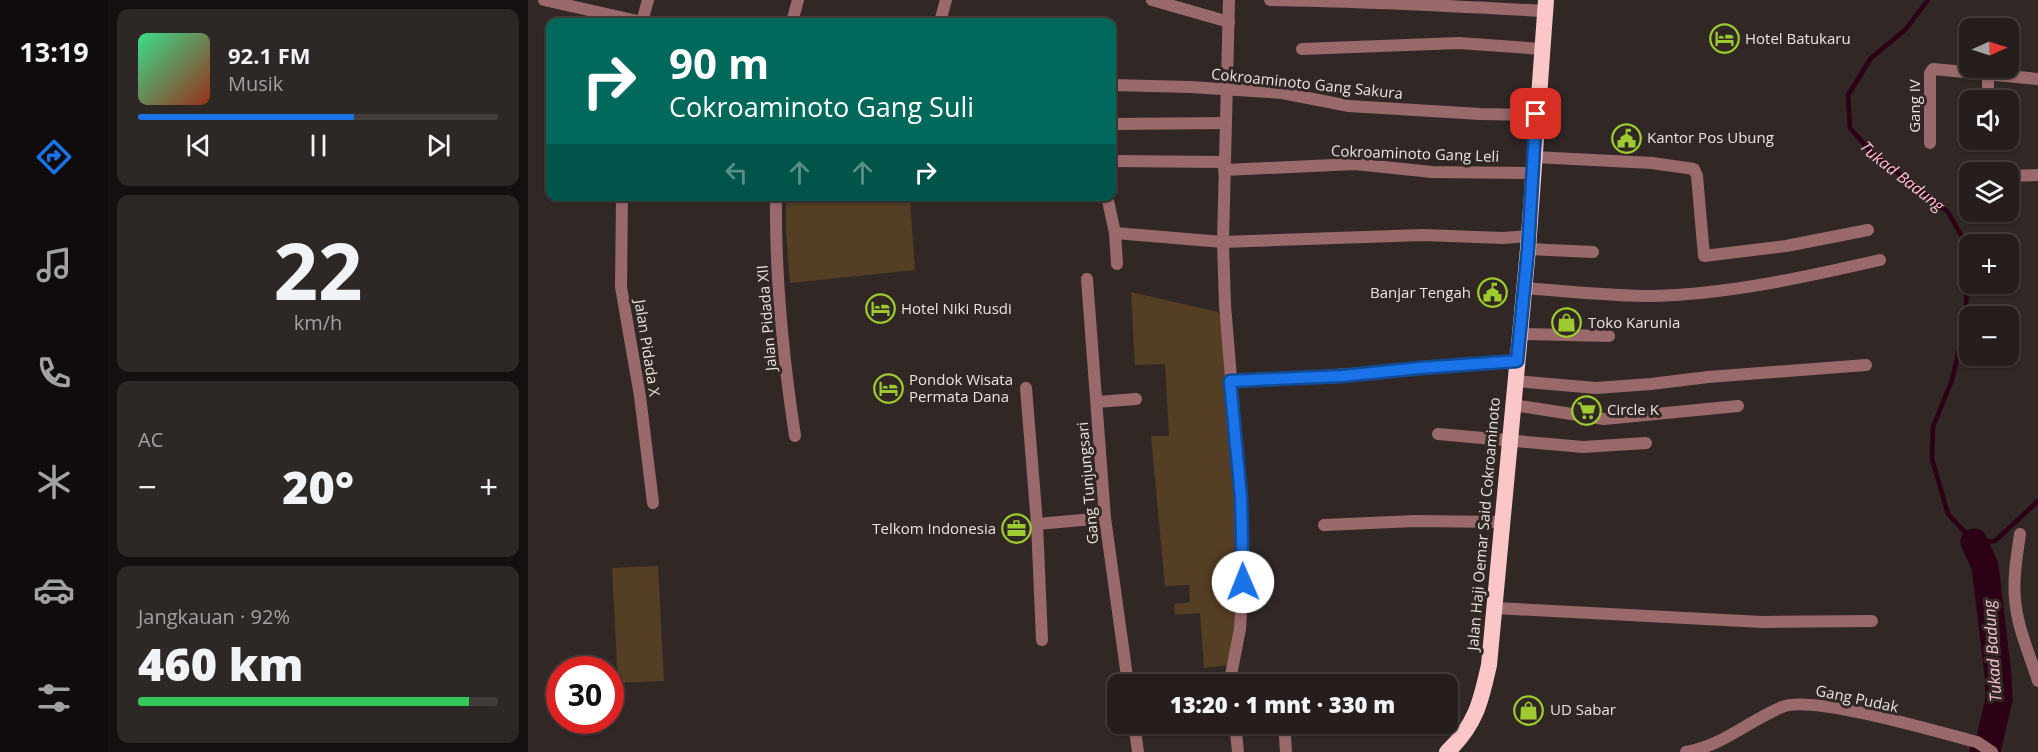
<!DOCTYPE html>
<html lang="id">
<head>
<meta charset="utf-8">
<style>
	:root { --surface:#251e1c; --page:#2d2725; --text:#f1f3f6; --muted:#a3a2a3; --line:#423c3b; --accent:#1a73e8 }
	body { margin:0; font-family:"Open Sans",sans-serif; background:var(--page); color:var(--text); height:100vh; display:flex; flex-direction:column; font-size:22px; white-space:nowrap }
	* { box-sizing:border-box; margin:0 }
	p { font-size:20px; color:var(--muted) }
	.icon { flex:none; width:33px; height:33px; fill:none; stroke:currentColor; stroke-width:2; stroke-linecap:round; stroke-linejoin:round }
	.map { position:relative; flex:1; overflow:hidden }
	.side { display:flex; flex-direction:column; gap:9px; padding:9px; background:#14100f; width:420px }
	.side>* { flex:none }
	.hud { position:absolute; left:18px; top:18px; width:570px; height:183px; border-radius:12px; box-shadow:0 2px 4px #0004,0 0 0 2px var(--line); background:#00695c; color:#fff; overflow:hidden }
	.needle { width:39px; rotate:87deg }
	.controls { position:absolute; left:1431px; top:18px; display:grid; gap:12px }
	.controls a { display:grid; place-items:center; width:60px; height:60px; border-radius:12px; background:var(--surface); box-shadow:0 2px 4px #0004,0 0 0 2px var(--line); font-size:30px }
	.speed { position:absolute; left:18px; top:656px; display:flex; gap:12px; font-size:30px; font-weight:700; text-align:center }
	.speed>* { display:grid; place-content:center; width:78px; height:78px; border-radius:50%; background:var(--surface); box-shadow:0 2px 4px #0004,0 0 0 2px var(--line); line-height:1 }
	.speed .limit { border:9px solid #d22; background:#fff; color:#111 }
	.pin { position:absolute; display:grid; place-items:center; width:51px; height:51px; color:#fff; margin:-26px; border-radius:12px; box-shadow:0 3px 9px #0006 }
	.me { position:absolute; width:66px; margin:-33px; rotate:359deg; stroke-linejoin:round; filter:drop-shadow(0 0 4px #0008) }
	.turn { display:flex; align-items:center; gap:21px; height:126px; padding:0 24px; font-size:27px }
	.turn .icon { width:78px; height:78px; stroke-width:2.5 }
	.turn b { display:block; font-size:42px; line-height:51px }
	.lanes { display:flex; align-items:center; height:57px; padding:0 24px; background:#0003; justify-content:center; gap:30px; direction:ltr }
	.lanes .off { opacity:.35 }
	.big { font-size:45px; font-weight:800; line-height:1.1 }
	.side .widget { flex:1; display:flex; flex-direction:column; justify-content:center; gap:9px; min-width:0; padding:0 21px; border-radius:12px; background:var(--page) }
	.side .dial { align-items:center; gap:0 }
	.dial b { font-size:78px; line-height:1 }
	.song { display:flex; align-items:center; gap:18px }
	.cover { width:72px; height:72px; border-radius:9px; background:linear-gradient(135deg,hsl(150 70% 55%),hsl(10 70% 35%)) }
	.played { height:6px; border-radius:3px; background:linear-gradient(90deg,var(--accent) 60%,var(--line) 60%) }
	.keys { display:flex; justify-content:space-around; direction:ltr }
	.heat { display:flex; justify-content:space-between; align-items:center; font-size:33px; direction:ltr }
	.charge { height:9px; border-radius:4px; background:linear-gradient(90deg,#34c759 92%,var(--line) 0) }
	.trip { position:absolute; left:579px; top:674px; width:351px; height:60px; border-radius:12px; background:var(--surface); box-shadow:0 2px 4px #0004,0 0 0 2px var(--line); font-weight:800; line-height:60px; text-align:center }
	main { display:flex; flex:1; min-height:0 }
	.tabs { display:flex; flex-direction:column; width:108px; justify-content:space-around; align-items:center; background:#0f0c0b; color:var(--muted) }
	.tabs .icon { width:42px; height:42px }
	.tabs .current { color:var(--accent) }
	.tabs b { font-size:27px; color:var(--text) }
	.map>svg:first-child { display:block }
</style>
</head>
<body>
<main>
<nav class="tabs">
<b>13:19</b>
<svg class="icon current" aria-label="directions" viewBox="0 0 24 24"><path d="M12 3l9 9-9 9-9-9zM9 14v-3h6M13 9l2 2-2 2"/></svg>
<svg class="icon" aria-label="music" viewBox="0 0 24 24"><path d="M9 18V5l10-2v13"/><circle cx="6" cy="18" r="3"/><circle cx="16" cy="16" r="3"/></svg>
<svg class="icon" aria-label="phone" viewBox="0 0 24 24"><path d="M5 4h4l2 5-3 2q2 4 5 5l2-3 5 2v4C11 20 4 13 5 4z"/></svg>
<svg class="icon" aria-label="climate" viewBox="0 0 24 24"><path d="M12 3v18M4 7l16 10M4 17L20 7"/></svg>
<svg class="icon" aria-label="car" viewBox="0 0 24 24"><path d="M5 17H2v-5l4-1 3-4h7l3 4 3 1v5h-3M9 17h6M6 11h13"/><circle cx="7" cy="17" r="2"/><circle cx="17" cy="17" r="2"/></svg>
<svg class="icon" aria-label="filters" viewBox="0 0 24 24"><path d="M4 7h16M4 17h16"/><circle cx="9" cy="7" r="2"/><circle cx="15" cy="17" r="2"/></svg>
</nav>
<section class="side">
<div class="widget">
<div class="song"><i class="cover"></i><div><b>92.1 FM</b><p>Musik</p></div></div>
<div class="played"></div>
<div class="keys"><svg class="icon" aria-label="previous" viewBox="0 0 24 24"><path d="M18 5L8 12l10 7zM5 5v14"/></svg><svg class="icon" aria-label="pause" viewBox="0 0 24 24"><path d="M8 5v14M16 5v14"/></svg><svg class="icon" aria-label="next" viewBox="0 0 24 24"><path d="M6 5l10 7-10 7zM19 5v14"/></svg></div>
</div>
<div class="widget dial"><b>22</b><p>km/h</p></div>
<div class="widget"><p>AC</p>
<div class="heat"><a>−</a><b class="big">20°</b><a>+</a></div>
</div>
<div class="widget"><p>Jangkauan · 92%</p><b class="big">460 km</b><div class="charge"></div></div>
</section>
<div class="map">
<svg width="1510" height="752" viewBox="0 0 1510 752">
	<rect width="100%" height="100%" fill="#312826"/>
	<g fill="#543e24">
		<polygon points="258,199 382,200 387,270 262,283 258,232"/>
		<polygon points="603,292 690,312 693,319 710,500 709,629 700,665 676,668 672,613 647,615 646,604 662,602 661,585 637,586 623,436 641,436 637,364 607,365"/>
		<polygon points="130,566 136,681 90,683 84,568"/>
	</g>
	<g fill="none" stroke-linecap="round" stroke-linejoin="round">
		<path stroke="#2c0015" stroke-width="4.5" id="s1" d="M1400,0L1377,30L1343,58L1320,95L1322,128L1343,152L1420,212L1437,242L1440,280L1436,328L1424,380L1405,427L1404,459L1420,514L1446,542L1467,541L1510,501"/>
		<polyline stroke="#2c0015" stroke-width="27" points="1446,542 1457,566 1470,675 1471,699 1460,747 1455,752"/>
		<g stroke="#99696c" stroke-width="12">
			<polyline points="16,0 114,22"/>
			<polyline points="624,0 701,22"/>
			<polyline points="701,0 695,242 697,305 713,498 715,582 712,629 703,675 704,684"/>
			<path d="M742,0C834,1 925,6 1017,11"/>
			<polyline points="114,22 120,0"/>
			<polyline points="264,22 270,0"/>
			<polyline points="412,22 418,0"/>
			<polyline points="774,49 931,43 1014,49"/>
			<polyline points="1460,74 1460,100"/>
			<polyline points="584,85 662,87 754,93 821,106 952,114 1008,115"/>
			<polyline points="584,124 698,123"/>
			<polyline points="1461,140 1461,143"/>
			<polyline points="1402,143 1402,73 1405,69 1510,79"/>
			<polyline points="1006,157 1124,163 1166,169 1169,176 1176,256 1258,246 1340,230"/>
			<polyline points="584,161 696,162"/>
			<polyline points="696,170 827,164 904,172 1005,173"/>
			<polyline points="1480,176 1510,175"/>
			<polyline points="94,196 93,287 112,396 125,503"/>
			<path d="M248,196C247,276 255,357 267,436"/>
			<polyline points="579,196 587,233 589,264"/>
			<polyline points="587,233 695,242 895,235 975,238 1001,236"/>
			<polyline points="1000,249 1065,252"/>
			<polyline points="559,279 577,518 600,684"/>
			<path d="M996,288C1039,291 1082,296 1125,296C1202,294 1277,277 1352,260"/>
			<polyline points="992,334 1081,336"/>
			<path d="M702,381C798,376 894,370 989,361"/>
			<polyline points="988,381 1068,388 1123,384 1180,377 1338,365"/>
			<polyline points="498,388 509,524 514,640"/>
			<polyline points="569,402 608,399"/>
			<polyline points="985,405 1076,419 1210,406"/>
			<polyline points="910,434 1055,447 1118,443"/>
			<polyline points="509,524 577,518"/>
			<polyline points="796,525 887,521 975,522"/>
			<path d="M1492,534C1489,555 1485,577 1487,599C1489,627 1502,655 1510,681"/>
			<polyline points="967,608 1234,622 1344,621"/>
			<polyline points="752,678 752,684"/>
			<polyline points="606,723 610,752"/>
			<polyline points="707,723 710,752"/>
			<polyline points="756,723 758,752"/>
			<path d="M1158,752C1194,746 1222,720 1254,707C1283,694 1413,733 1449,742L1464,752"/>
		</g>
		<path stroke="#fac6c8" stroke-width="16" d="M919,752C948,725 953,701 961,665L1000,249L1018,0"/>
	</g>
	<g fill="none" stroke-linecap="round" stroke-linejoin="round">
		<defs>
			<polyline id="route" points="715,582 713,498 702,381 814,376 892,368 989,361 1000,249 1008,114"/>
		</defs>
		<use href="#route" stroke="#114b97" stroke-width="15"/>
		<use href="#route" stroke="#1a73e8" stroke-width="10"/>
	</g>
	<defs>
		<symbol id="hotel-ring" viewBox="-11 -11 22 22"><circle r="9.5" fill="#312826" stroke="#9eca2f" stroke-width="1.5"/><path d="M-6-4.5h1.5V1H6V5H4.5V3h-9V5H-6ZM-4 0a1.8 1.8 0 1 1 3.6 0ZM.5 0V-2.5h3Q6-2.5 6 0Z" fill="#9eca2f"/></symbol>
		<symbol id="civic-ring" viewBox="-11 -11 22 22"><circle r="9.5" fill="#312826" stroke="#9eca2f" stroke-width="1.5"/><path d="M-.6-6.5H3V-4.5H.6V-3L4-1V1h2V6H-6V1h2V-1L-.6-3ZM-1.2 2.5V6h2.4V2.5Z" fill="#9eca2f"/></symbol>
		<symbol id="shop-ring" viewBox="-11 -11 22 22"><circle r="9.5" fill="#312826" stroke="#9eca2f" stroke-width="1.5"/><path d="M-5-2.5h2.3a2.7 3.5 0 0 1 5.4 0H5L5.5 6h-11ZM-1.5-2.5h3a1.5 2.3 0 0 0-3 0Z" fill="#9eca2f"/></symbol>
		<symbol id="supermarket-ring" viewBox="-11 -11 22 22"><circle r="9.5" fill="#312826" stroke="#9eca2f" stroke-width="1.5"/><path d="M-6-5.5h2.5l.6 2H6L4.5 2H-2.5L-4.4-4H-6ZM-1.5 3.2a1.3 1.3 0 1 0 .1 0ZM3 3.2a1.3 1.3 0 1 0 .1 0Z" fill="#9eca2f"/></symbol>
		<symbol id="office-ring" viewBox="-11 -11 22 22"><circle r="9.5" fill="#312826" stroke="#9eca2f" stroke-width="1.5"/><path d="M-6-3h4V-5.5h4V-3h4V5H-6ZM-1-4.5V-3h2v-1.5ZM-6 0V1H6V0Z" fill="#9eca2f"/></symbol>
	</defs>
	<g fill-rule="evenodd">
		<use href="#hotel-ring" x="1180" y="22" width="33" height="33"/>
		<use href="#civic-ring" x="1082" y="122" width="33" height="33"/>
		<use href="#civic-ring" x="948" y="276" width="33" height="33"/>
		<use href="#hotel-ring" x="336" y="292" width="33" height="33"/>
		<use href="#shop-ring" x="1022" y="306" width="33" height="33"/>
		<use href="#hotel-ring" x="344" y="372" width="33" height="33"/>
		<use href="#supermarket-ring" x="1042" y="394" width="33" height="33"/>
		<use href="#office-ring" x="472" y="512" width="33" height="33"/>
		<use href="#shop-ring" x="984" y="694" width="33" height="33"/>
	</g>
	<g text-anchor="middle" stroke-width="6" stroke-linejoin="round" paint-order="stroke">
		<g font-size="15" fill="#e9e3e1" stroke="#312826" text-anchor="start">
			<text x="1217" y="44">Hotel Batukaru</text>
			<text x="1119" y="143">Kantor Pos Ubung</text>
			<text x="943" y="298" text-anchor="end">Banjar Tengah</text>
			<text x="373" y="314">Hotel Niki Rusdi</text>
			<text x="1060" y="328">Toko Karunia</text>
			<text x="381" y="385">Pondok Wisata<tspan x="381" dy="17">Permata Dana</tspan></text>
			<text x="1079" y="415">Circle K</text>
			<text x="468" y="534" text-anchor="end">Telkom Indonesia</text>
			<text x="1022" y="715">UD Sabar</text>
		</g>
		<g font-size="15" fill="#e9e3e1" stroke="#312826">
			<text transform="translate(779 84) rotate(6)" y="5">Cokroaminoto Gang Sakura</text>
			<text transform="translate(1387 106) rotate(-90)" y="5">Gang IV</text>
			<text transform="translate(887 154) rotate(2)" y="5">Cokroaminoto Gang Leli</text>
			<text transform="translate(239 318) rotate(-95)" y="5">Jalan Pidada XII</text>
			<text transform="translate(119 348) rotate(81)" y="5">Jalan Pidada X</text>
			<text transform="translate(560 483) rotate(-95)" y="5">Gang Tunjungsari</text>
			<text transform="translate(956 524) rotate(-85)" y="5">Jalan Haji Oemar Said Cokroaminoto</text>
			<text transform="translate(1329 699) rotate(12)" y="5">Gang Pudak</text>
		</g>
		<g font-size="16" font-style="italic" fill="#f9c4d5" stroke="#312826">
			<text dy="6" stroke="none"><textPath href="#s1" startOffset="230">Tukad Badung</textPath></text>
			<text transform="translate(1464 651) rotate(-94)" y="6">Tukad Badung</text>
		</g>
	</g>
</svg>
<div class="controls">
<a><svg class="needle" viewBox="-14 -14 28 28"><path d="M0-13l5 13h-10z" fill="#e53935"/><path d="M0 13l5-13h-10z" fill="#a3a2a3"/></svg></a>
<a><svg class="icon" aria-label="sound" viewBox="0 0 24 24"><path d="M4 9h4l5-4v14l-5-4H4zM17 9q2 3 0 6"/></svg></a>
<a><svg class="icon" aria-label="layers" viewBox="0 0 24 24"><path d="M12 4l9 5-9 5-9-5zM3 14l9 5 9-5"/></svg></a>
<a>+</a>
<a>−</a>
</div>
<div class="speed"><div class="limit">30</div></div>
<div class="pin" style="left:1008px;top:114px;background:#d93025"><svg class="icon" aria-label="arrive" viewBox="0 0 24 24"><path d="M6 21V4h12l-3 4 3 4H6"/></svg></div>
<svg class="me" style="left:715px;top:582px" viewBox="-20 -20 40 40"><circle r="19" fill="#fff"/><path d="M0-13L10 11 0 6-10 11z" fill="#1a73e8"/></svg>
<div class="trip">13:20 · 1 mnt · 330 m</div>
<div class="hud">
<div class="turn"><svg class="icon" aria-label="right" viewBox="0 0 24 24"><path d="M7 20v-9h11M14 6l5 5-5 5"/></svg><div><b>90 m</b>Cokroaminoto Gang Suli</div></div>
<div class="lanes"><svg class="icon off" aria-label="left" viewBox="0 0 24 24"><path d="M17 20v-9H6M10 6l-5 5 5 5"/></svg><svg class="icon off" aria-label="ahead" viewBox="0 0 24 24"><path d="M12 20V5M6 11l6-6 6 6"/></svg><svg class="icon off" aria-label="ahead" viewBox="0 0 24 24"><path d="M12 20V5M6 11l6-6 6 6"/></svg><svg class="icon" aria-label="right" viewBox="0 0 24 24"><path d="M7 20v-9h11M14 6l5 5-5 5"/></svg></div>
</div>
</div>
</main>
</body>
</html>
